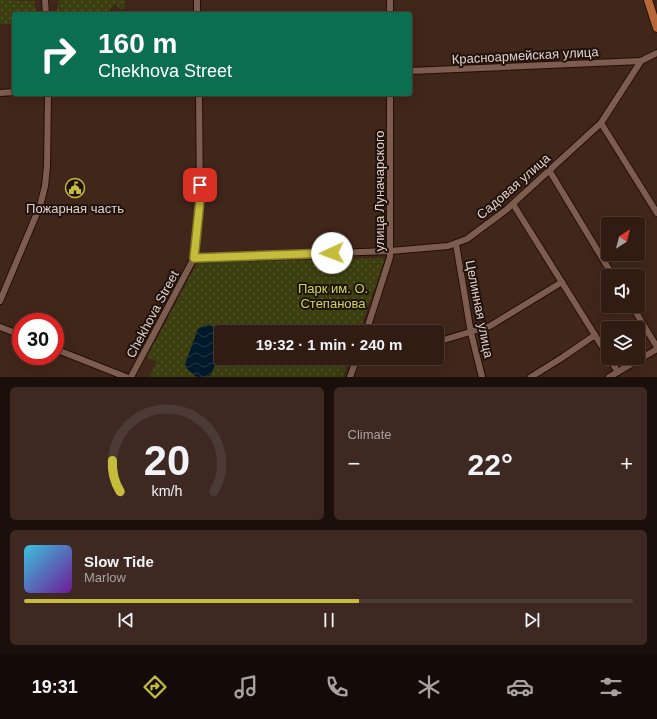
<!DOCTYPE html>
<html lang="en">
<head>
<meta charset="utf-8">
<style>
	:root { --surface:#311c14; --page:#3d2922; --text:#f1f3f6; --muted:#a8a1a0; --line:#4c3a34; --accent:#c6bc3c }
	body { margin:0; font-family:Arial,sans-serif; background:var(--page); color:var(--text); height:100vh; display:flex; flex-direction:column; font-size:15px; white-space:nowrap }
	* { box-sizing:border-box; margin:0 }
	p { font-size:13px; color:var(--muted) }
	.icon { flex:none; width:22px; height:22px; fill:none; stroke:currentColor; stroke-width:2; stroke-linecap:round; stroke-linejoin:round }
	.map { position:relative; height:377px; overflow:hidden }
	.drawer { display:flex; flex-direction:column; gap:10px; padding:10px; background:#1b0f0b; flex:1 }
	.drawer>* { flex:none }
	.hud { position:absolute; left:12px; top:12px; width:400px; height:84px; border-radius:4px; box-shadow:0 4px 16px #0002,0 0 0 1px var(--line); background:#0b6e4f; color:#fff; overflow:hidden }
	.needle { width:26px; rotate:36deg }
	.tools { position:absolute; left:601px; top:217px; display:grid; gap:8px }
	.tools a { display:grid; place-items:center; width:44px; height:44px; border-radius:4px; background:var(--surface); box-shadow:0 4px 16px #0002,0 0 0 1px var(--line); font-size:20px }
	.speed { position:absolute; left:12px; top:313px; display:flex; gap:8px; font-size:20px; font-weight:700; text-align:center }
	.speed>* { display:grid; place-content:center; width:52px; height:52px; border-radius:50%; background:var(--surface); box-shadow:0 4px 16px #0002,0 0 0 1px var(--line); line-height:1 }
	.speed .limit { border:6px solid #d22; background:#fff; color:#111 }
	.pin { position:absolute; display:grid; place-items:center; width:34px; height:34px; color:#fff; margin:-17px; border-radius:8px; box-shadow:0 2px 6px #0006 }
	.me { position:absolute; width:44px; margin:-22px; rotate:268deg; stroke-linejoin:round; filter:drop-shadow(0 0 3px #0008) }
	.turn { display:flex; align-items:center; gap:14px; height:84px; padding:0 20px; font-size:18px }
	.turn .icon { width:52px; height:52px; stroke-width:2.5 }
	.turn b { display:block; font-size:28px; line-height:34px }
	.big { font-size:30px; font-weight:700; line-height:1.1 }
	.drawer .widget { flex:1; display:flex; flex-direction:column; justify-content:center; gap:6px; min-width:0; padding:0 14px; border-radius:6px; background:var(--page) }
	.drawer .dial { align-items:center; gap:0 }
	.dial svg { height:104px; overflow:visible; fill:none; stroke:var(--line); stroke-width:7; stroke-linecap:round; text-anchor:middle }
	.dial text { fill:var(--text); stroke:none }
	.song { display:flex; align-items:center; gap:12px }
	.cover { width:48px; height:48px; border-radius:6px; background:linear-gradient(135deg,hsl(190 70% 55%),hsl(280 70% 35%)) }
	.played { height:4px; border-radius:2px; background:linear-gradient(90deg,var(--accent) 55%,var(--line) 55%) }
	.keys { display:flex; justify-content:space-around; direction:ltr }
	.heat { display:flex; justify-content:space-between; align-items:center; font-size:22px; direction:ltr }
	.drawer .tiles { flex:1; display:grid; gap:10px; grid-template-columns:1fr 1fr }
	.widget:last-child { grid-column:span 2 }
	.trip { position:absolute; left:214px; top:325px; width:230px; height:40px; border-radius:4px; background:var(--surface); box-shadow:0 4px 16px #0002,0 0 0 1px var(--line); font-weight:700; line-height:40px; text-align:center }
	.tab-bar { display:flex; height:64px; justify-content:space-around; align-items:center; background:#140b08; color:var(--muted) }
	.tab-bar .icon { width:28px; height:28px }
	.tab-bar .on { color:var(--accent) }
	.tab-bar b { font-size:18px; color:var(--text) }
	.map>svg:first-child { display:block }
</style>
</head>
<body>
<div class="map">
<svg width="657" height="377" viewBox="0 0 657 377">
	<defs>
		<pattern id="park-dots" width="8" height="8" patternUnits="userSpaceOnUse"><rect width="8" height="8" fill="#3b3f0f"/><path d="M2 2h.1M6 6h.1" fill="none" stroke="#575a30" stroke-width="1.8" stroke-linecap="round"/></pattern>
		<pattern id="water-waves" width="16" height="10" patternUnits="userSpaceOnUse"><rect width="16" height="10" fill="#001a2b"/><path d="M0 5q4-4 8 0t8 0" fill="none" stroke="#253a48"/></pattern>
	</defs>
	<rect width="100%" height="100%" fill="#41261a"/>
	<g fill="url(#park-dots)">
		<polygon points="0,0 34,1 37,14 14,14 14,24 0,24"/>
		<polygon points="59,0 125,0 125,9 120,9 115,4 108,12 110,14 56,14"/>
		<polygon points="385,258 359,332 221,332 221,358 350,358 343,377 149,377 157,362 147,357 197,263"/>
	</g>
	<polygon fill="url(#water-waves)" points="209,325 214,327 221,335 221,352 210,376 197,377 187,369 185,364 198,329 203,326"/>
	<g fill="none" stroke-linecap="round" stroke-linejoin="round">
		<defs>
			<g id="minor">
				<polyline points="45,0 46,14"/>
				<polyline points="197,0 197,14"/>
				<polyline points="390,0 390,14"/>
				<polyline points="410,71 641,61"/>
				<polyline points="0,93 14,92"/>
				<polyline points="601,123 657,213"/>
				<polyline points="549,170 613,276"/>
				<polyline points="513,204 608,356"/>
				<polyline points="456,244 471,333 482,377"/>
				<polyline points="194,258 390,251 448,246 467,239 506,210 601,123 641,61 657,53"/>
				<polyline points="0,301 40,206 45,186 47,166 48,94"/>
				<polyline points="632,306 657,347"/>
				<polyline points="0,327 21,335"/>
				<polyline points="366,332 390,257 390,94"/>
				<polyline points="437,342 490,326 562,282"/>
				<polyline points="55,349 126,377"/>
				<polyline points="609,358 618,372"/>
				<polyline points="131,377 194,258 200,200 199,94"/>
				<polyline points="350,377 357,358"/>
				<polyline points="531,377 563,357 595,335"/>
				<polyline points="609,377 657,349"/>
			</g>
			<polyline id="major" points="648,0 657,28"/>
		</defs>
		<use href="#minor" stroke="#270e04" stroke-width="8"/>
		<use href="#major" stroke="#270e04" stroke-width="10"/>
		<use href="#minor" stroke="#7d5d50" stroke-width="6"/>
		<use href="#major" stroke="#b7663a" stroke-width="8"/>
	</g>
	<g fill="none" stroke-linecap="round" stroke-linejoin="round">
		<defs>
			<polyline id="route" points="200,185 200,200 194,258 332,253"/>
		</defs>
		<use href="#route" stroke="#817a27" stroke-width="10"/>
		<use href="#route" stroke="#c6bc3c" stroke-width="7"/>
	</g>
	<defs>
		<symbol id="civic-ring" viewBox="-11 -11 22 22"><circle r="9.5" fill="#1f120d" stroke="#c6bc3c" stroke-width="1.5"/><path d="M-.6-6.5H3V-4.5H.6V-3L4-1V1h2V6H-6V1h2V-1L-.6-3ZM-1.2 2.5V6h2.4V2.5Z" fill="#c6bc3c"/></symbol>
	</defs>
	<g fill-rule="evenodd">
		<use href="#civic-ring" x="64" y="177" width="22" height="22"/>
	</g>
	<g text-anchor="middle" stroke-width="4" stroke-linejoin="round" paint-order="stroke">
		<g font-size="13" fill="#e1cfc7" stroke="#1f120d">
			<text transform="translate(525 55) rotate(-3)" y="5">Красноармейская улица</text>
			<text transform="translate(513 186) rotate(-41)" y="5">Садовая улица</text>
			<text transform="translate(379 191) rotate(-90)" y="5">улица Луначарского</text>
			<text transform="translate(480 309) rotate(79)" y="5">Целинная улица</text>
			<text transform="translate(152 314) rotate(-62)" y="5">Chekhova Street</text>
		</g>
		<g font-size="13" fill="#e1cfc7" stroke="#1f120d">
			<text x="75" y="213">Пожарная часть</text>
		</g>
		<g font-size="13" fill="#cbd75b" stroke="#1f120d">
			<text x="333" y="293">Парк им. О.<tspan x="333" dy="15">Степанова</tspan></text>
		</g>
	</g>
</svg>
<div class="tools">
<a><svg class="needle" viewBox="-14 -14 28 28"><path d="M0-13l5 13h-10z" fill="#e53935"/><path d="M0 13l5-13h-10z" fill="#a8a1a0"/></svg></a>
<a><svg class="icon" aria-label="sound" viewBox="0 0 24 24"><path d="M4 9h4l5-4v14l-5-4H4zM17 9q2 3 0 6"/></svg></a>
<a><svg class="icon" aria-label="layers" viewBox="0 0 24 24"><path d="M12 4l9 5-9 5-9-5zM3 14l9 5 9-5"/></svg></a>
</div>
<div class="speed"><div class="limit">30</div></div>
<div class="pin" style="left:200px;top:185px;background:#d93025"><svg class="icon" aria-label="arrive" viewBox="0 0 24 24"><path d="M6 21V4h12l-3 4 3 4H6"/></svg></div>
<svg class="me" style="left:332px;top:253px" viewBox="-20 -20 40 40"><circle r="19" fill="#fff"/><path d="M0-13L10 11 0 6-10 11z" fill="#c6bc3c"/></svg>
<div class="trip">19:32 · 1 min · 240 m</div>
<div class="hud">
<div class="turn"><svg class="icon" aria-label="right" viewBox="0 0 24 24"><path d="M7 20v-9h11M14 6l5 5-5 5"/></svg><div><b>160 m</b>Chekhova Street</div></div>
</div>
</div>
<section class="drawer">
<div class="tiles">
<div class="widget dial"><svg viewBox="0 0 100 80">
<path d="M14 69A42 42 0 1 1 86 69"/>
<path d="M14 69A42 42 0 0 1 8 45" stroke="#c6bc3c"/>
<text x="50" y="56" font-size="32" font-weight="700">20</text>
<text x="50" y="72" font-size="11">km/h</text>
</svg></div>
<div class="widget"><p>Climate</p>
<div class="heat"><a>−</a><b class="big">22°</b><a>+</a></div>
</div>
<div class="widget">
<div class="song"><i class="cover"></i><div><b>Slow Tide</b><p>Marlow</p></div></div>
<div class="played"></div>
<div class="keys"><svg class="icon" aria-label="previous" viewBox="0 0 24 24"><path d="M18 5L8 12l10 7zM5 5v14"/></svg><svg class="icon" aria-label="pause" viewBox="0 0 24 24"><path d="M8 5v14M16 5v14"/></svg><svg class="icon" aria-label="next" viewBox="0 0 24 24"><path d="M6 5l10 7-10 7zM19 5v14"/></svg></div>
</div>
</div>
</section>
<nav class="tab-bar">
<b>19:31</b>
<svg class="icon on" aria-label="directions" viewBox="0 0 24 24"><path d="M12 3l9 9-9 9-9-9zM9 14v-3h6M13 9l2 2-2 2"/></svg>
<svg class="icon" aria-label="music" viewBox="0 0 24 24"><path d="M9 18V5l10-2v13"/><circle cx="6" cy="18" r="3"/><circle cx="16" cy="16" r="3"/></svg>
<svg class="icon" aria-label="phone" viewBox="0 0 24 24"><path d="M5 4h4l2 5-3 2q2 4 5 5l2-3 5 2v4C11 20 4 13 5 4z"/></svg>
<svg class="icon" aria-label="climate" viewBox="0 0 24 24"><path d="M12 3v18M4 7l16 10M4 17L20 7"/></svg>
<svg class="icon" aria-label="car" viewBox="0 0 24 24"><path d="M5 17H2v-5l4-1 3-4h7l3 4 3 1v5h-3M9 17h6M6 11h13"/><circle cx="7" cy="17" r="2"/><circle cx="17" cy="17" r="2"/></svg>
<svg class="icon" aria-label="filters" viewBox="0 0 24 24"><path d="M4 7h16M4 17h16"/><circle cx="9" cy="7" r="2"/><circle cx="15" cy="17" r="2"/></svg>
</nav>
</body>
</html>
